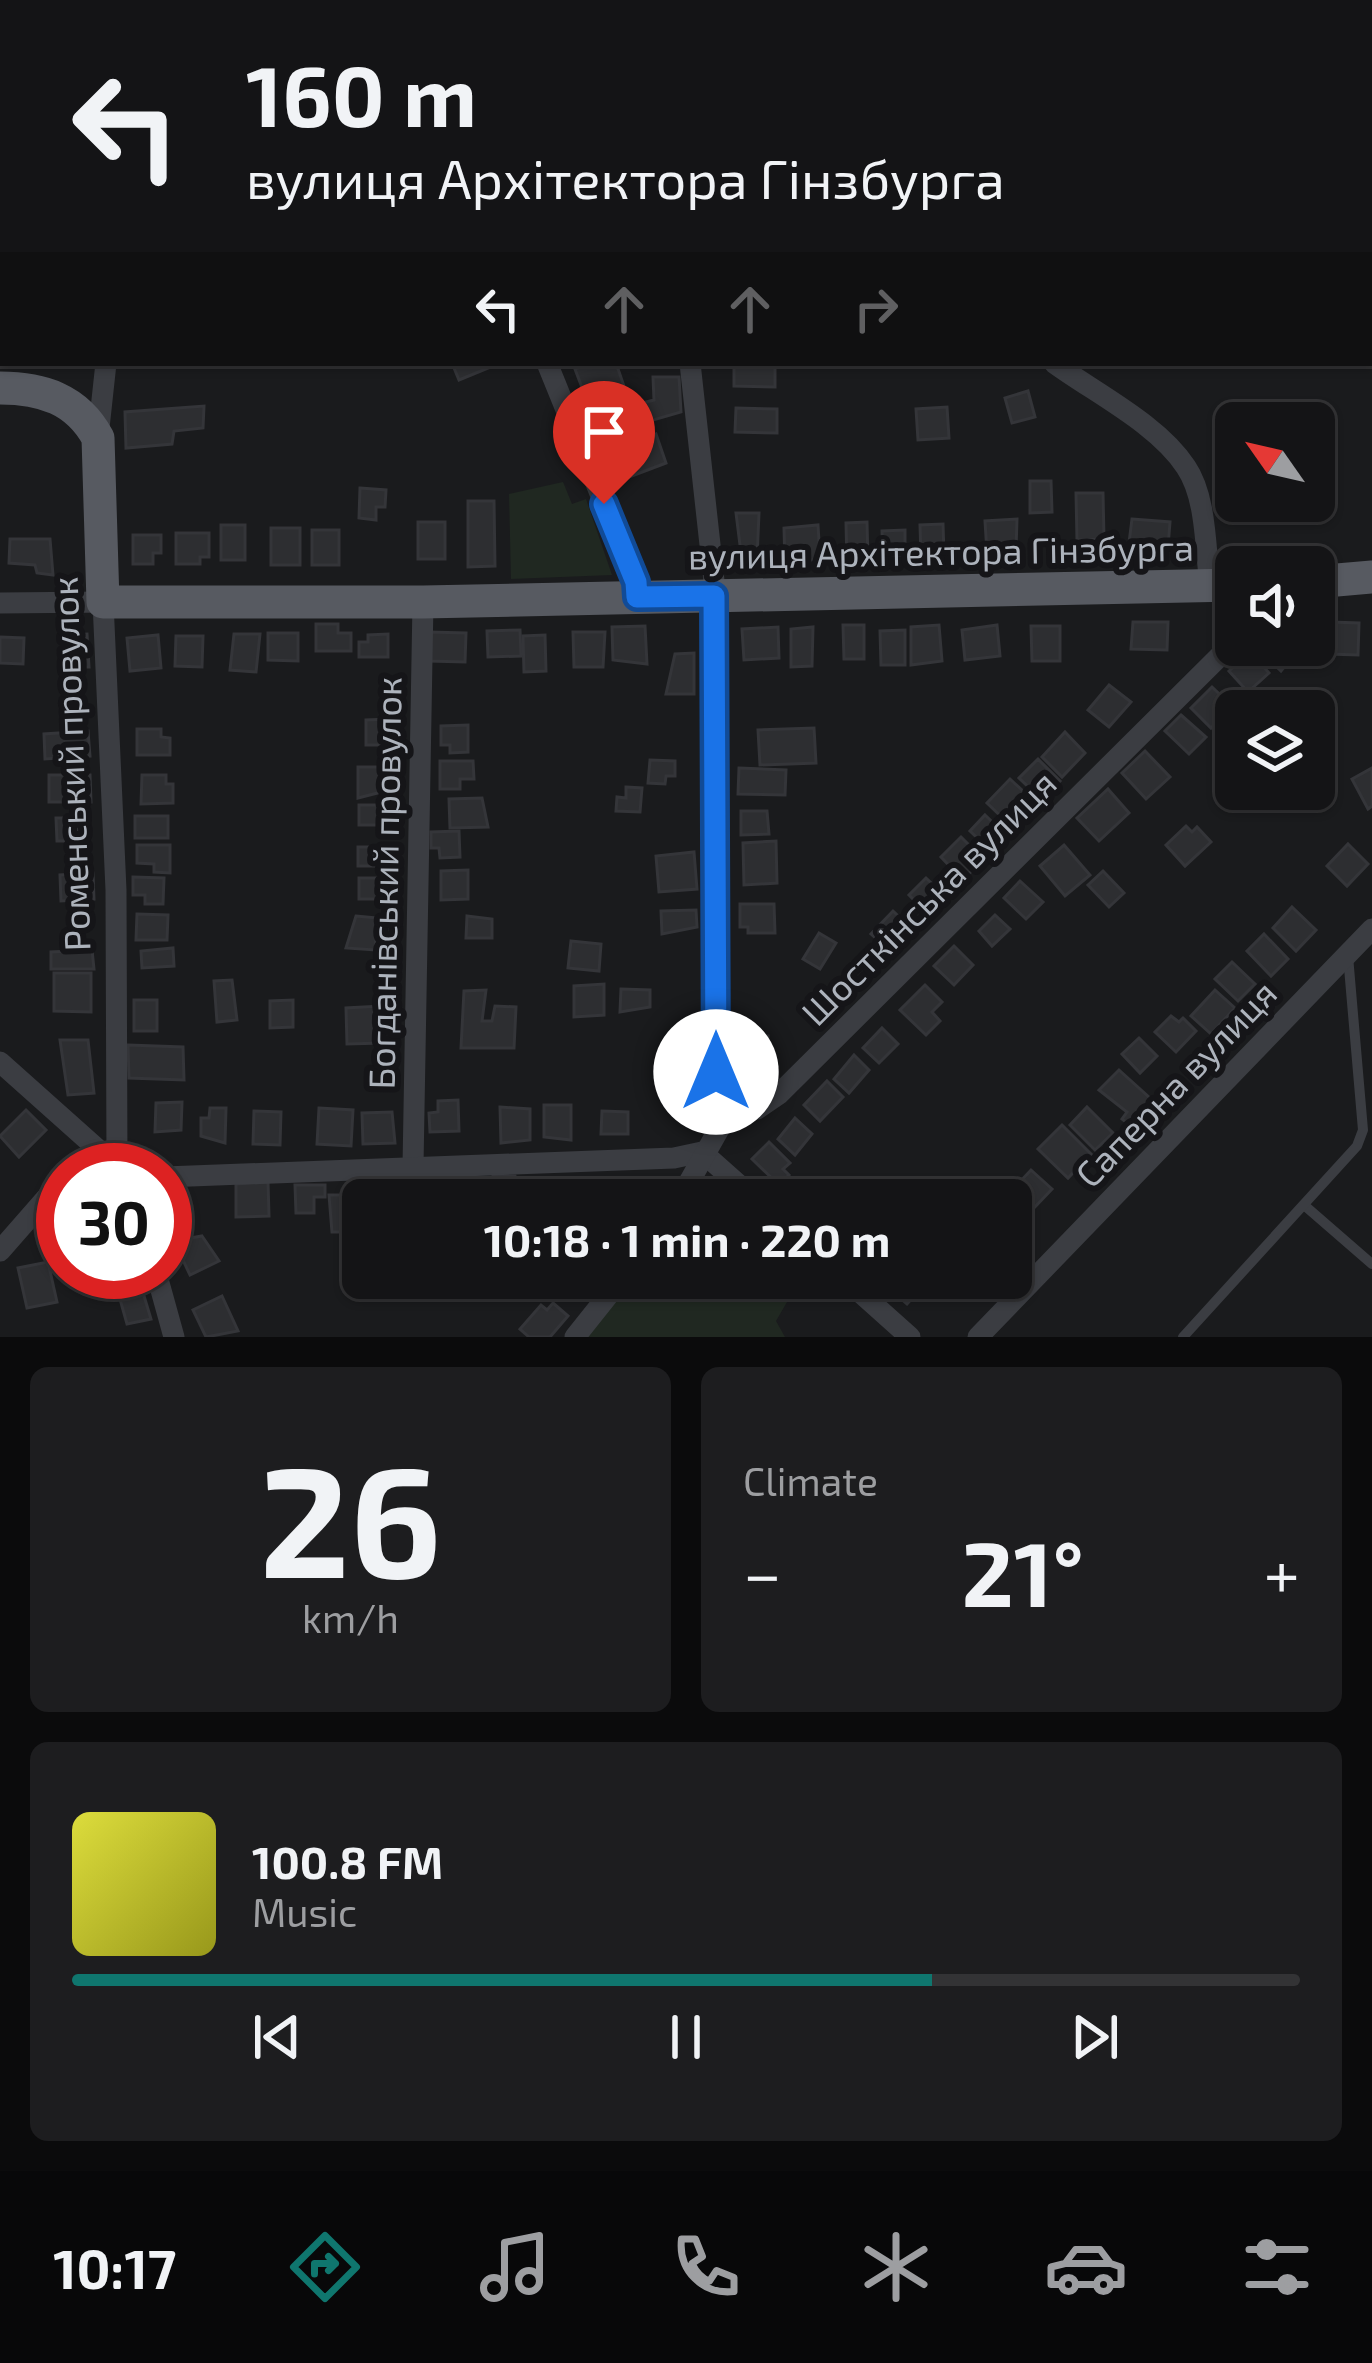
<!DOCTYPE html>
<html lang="en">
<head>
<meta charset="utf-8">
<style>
	:root { --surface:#141416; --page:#1d1d1f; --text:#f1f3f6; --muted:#9d9ea1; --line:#333335; --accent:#0f766e }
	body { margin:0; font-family:"Exo 2",sans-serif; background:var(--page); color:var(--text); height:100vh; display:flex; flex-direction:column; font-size:45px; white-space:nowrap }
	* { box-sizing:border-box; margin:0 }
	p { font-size:39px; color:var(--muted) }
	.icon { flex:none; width:66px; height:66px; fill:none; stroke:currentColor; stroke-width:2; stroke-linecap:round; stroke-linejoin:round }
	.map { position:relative; height:1337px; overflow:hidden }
	.details { display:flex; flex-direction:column; gap:30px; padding:30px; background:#0b0b0c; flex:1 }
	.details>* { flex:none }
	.banner { position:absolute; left:0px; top:0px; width:1374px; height:366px; box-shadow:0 3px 9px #0004,0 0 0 3px var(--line); background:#141416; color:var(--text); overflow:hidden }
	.needle { width:78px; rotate:304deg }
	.controls { position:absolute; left:1215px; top:402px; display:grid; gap:24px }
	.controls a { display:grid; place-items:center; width:120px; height:120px; border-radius:18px; background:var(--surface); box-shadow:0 3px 9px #0004,0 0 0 3px var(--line); font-size:60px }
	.speed { position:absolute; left:36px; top:1143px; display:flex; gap:24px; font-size:60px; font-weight:700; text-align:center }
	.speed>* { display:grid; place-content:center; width:156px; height:156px; border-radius:50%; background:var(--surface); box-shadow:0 3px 9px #0004,0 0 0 3px var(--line); line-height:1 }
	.speed .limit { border:18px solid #d22; background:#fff; color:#111 }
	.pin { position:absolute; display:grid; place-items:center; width:102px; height:102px; color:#fff; margin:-123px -51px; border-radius:50% 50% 50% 0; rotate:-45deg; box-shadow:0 0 12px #0007 }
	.pin .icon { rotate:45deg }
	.me { position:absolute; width:132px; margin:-66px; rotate:0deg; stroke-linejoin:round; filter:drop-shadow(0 0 9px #0008) }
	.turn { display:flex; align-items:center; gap:42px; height:252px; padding:0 48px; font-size:54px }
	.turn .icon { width:156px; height:156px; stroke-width:2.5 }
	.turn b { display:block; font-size:84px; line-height:102px }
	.lanes { display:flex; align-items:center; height:114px; padding:0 48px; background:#0003; justify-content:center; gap:60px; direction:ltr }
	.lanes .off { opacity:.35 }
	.big { font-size:90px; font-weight:700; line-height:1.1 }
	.details .widget { flex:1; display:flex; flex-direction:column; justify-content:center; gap:18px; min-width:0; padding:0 42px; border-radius:18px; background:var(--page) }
	.details .dial { align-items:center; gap:0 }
	.dial b { font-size:156px; line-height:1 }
	.song { display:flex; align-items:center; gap:36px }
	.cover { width:144px; height:144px; border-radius:18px; background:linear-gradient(135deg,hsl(60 70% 55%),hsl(60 70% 35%)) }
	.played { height:12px; border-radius:6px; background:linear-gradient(90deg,var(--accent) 70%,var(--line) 70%) }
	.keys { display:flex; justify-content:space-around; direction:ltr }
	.heat { display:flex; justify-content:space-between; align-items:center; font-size:66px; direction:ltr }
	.details .tiles { flex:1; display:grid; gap:30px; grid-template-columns:1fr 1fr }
	.widget:last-child { grid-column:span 2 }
	.trip { position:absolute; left:342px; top:1179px; width:690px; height:120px; border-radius:18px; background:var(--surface); box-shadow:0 3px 9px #0004,0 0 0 3px var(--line); font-weight:700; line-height:120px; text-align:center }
	.tabs { display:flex; height:192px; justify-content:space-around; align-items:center; background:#080809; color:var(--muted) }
	.tabs .icon { width:84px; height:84px }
	.tabs .active { color:var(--accent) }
	.tabs b { font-size:54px; color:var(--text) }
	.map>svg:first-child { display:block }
</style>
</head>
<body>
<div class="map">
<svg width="1372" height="1337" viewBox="0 0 1372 1337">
	<rect width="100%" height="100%" fill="#1a1b1d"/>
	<g fill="#202821">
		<polygon points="563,482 572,504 586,499 612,575 511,579 509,494"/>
		<polygon points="632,1278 697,1278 719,1295 746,1278 801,1278 776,1321 785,1337 587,1337"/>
	</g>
	<g fill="#2d2e31" stroke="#343539" stroke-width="3">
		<polygon points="452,363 498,363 498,364 459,380"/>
		<polygon points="590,363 616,363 626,392 589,406 575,369"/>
		<polygon points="734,363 775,363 775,387 734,386"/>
		<polygon points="653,377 679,377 681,412 643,423 638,404 654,400"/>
		<polygon points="1028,391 1035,417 1012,423 1005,398"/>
		<polygon points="204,406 203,428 174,431 172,444 126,448 125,412"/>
		<polygon points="947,407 949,438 918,440 916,409"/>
		<polygon points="736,408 777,409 777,433 735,432"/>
		<polygon points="656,434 666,463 629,477 618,448"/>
		<polygon points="1030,481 1051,481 1052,512 1030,513"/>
		<polygon points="360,488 386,490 385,507 376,507 376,520 359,518"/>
		<polygon points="1076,493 1103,493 1104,539 1077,540"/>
		<polygon points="468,501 494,501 495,566 468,567"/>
		<polygon points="736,513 759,513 757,559 742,561"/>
		<polygon points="1017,519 1016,550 987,553 985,521"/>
		<polygon points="1132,519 1170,522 1168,547 1129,543"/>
		<rect x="418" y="522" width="27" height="37"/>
		<polygon points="867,522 868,562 847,563 846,523"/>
		<polygon points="943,524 944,555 921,556 920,525"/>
		<rect x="221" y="525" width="24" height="35"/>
		<polygon points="818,525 820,559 785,563 784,528"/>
		<rect x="271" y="528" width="29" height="37"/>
		<rect x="312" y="530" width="27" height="35"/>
		<polygon points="905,530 905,556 883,557 882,531"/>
		<polygon points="176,533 209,533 209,557 200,557 200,564 176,564"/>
		<polygon points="133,535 161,535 161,553 153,553 153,564 133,564"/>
		<polygon points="10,539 50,539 53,575 37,573 35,565 9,563"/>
		<polygon points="1133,622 1168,622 1167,650 1131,649"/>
		<polygon points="1330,622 1359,623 1358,655 1329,654"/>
		<polygon points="316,624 338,624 338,633 351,633 351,651 316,651"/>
		<polygon points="843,625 864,625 864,659 844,659"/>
		<polygon points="939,625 942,661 911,665 911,627"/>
		<polygon points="997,625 1000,656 965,660 962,630"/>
		<polygon points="645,626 647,664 613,660 612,627"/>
		<polygon points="1031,626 1060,626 1060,661 1032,661"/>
		<polygon points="778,627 779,658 744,660 742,629"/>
		<polygon points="813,627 812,666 791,667 791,629"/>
		<polygon points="520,630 521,656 488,657 487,631"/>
		<polygon points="905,630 905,665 881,665 880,631"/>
		<polygon points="428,632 466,633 465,662 429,661"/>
		<polygon points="573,632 605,632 603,667 574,667"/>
		<polygon points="268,633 298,633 298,661 268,660"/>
		<polygon points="87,634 89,667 66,667 65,635"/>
		<polygon points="234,634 260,634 256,672 230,670"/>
		<polygon points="388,634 388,657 359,657 359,642 368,642 368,635"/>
		<polygon points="158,635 161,668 130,671 127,638"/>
		<polygon points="545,635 546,671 524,672 523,636"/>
		<polygon points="176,636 203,636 202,667 175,666"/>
		<polygon points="0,637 24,638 23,664 0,663"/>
		<polygon points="1254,645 1302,645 1281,671"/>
		<polygon points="1250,652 1269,673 1248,692 1229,671"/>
		<polygon points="694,653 694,694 666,694 675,654"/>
		<polygon points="1109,685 1131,702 1109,727 1088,710"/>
		<polygon points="1212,687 1232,706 1211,728 1191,708"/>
		<polygon points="1181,715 1206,737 1189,754 1165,731"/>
		<polygon points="390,719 390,745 366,745 366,720"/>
		<polygon points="468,725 468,752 450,753 450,745 441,745 441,726"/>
		<polygon points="814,728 816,763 760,765 758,730"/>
		<polygon points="137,729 161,729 161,737 170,738 170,755 137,755"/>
		<polygon points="88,731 90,756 45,759 44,734"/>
		<polygon points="1065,732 1085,753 1062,777 1042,757"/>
		<polygon points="1145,751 1170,777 1146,799 1122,773"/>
		<polygon points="1038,759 1060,781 1042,800 1019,778"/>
		<polygon points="650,760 675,761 675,776 666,776 665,784 648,783"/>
		<polygon points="440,761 473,761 474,779 460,779 460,789 440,789"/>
		<polygon points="358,767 389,767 389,790 358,798"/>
		<polygon points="739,768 786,770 785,795 738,794"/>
		<polygon points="1372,768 1372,806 1368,809 1352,779"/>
		<polygon points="49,775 90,775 91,802 49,802"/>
		<polygon points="142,775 166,775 166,784 173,784 173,803 141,804"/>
		<polygon points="1010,779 1038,805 1014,829 987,803"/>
		<polygon points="626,787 642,788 640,812 616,811 617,797 626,798"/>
		<polygon points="1108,789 1129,813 1099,841 1077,818"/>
		<polygon points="482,798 488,827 450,828 449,799"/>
		<polygon points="359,805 392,805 393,825 359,825"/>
		<polygon points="741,811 767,811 769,834 741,835"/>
		<polygon points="985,815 1006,835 991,851 970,831"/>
		<rect x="135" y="816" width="33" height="22"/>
		<polygon points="56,818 88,818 88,841 57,841"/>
		<polygon points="1186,826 1192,832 1197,827 1211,842 1185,866 1166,845"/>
		<polygon points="459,831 460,857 440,858 439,848 431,848 431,832"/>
		<polygon points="961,837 983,859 963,880 941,857"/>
		<polygon points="776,841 777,883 744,885 743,843"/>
		<polygon points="1348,844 1368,864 1347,886 1327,866"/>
		<polygon points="137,845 170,845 170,873 154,872 154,864 137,863"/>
		<polygon points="1064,845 1090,875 1065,896 1040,866"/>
		<rect x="358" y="847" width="33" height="19"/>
		<polygon points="694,852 697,889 659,892 656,856"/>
		<polygon points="468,870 468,899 441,900 441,871"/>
		<polygon points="1103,871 1124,893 1109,907 1088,885"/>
		<polygon points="93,873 94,899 61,901 60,875"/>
		<polygon points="133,877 164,878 163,904 145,904 145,895 133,895"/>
		<rect x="359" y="878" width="36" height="21"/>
		<polygon points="926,878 945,896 928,914 909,895"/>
		<polygon points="1020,881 1043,902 1026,919 1004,898"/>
		<polygon points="740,904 774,904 775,933 748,933 748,927 740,927"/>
		<polygon points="1292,907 1316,930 1296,951 1273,928"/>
		<polygon points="696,910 697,927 662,934 661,911"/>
		<polygon points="893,911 912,929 890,951 871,934"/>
		<polygon points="137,914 168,915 167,940 136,940"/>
		<polygon points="995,915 1010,929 992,946 979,931"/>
		<polygon points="356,916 378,918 375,950 346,948"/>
		<polygon points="467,916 492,919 492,938 466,938"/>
		<polygon points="819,933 836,943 820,969 803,959"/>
		<polygon points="1264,934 1288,959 1271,976 1247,951"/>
		<polygon points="571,941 601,944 599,971 568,968"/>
		<polygon points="954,946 973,965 954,985 934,966"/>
		<polygon points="173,948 174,966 142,968 141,951"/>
		<polygon points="92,950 94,969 51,969 51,952"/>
		<polygon points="1232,962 1255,984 1238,1001 1215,979"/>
		<polygon points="54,973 91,973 91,1012 54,1011"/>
		<polygon points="232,980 237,1020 217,1022 214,981"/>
		<polygon points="604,984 604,1015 574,1017 574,986"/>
		<polygon points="925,985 942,1002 932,1012 940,1021 926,1035 900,1010"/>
		<polygon points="621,989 650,990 650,1007 620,1012"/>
		<polygon points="486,990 482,1021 492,1021 495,1006 516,1007 514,1048 461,1048 464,991"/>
		<polygon points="1215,990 1235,1008 1211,1034 1191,1016"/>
		<rect x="134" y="1000" width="23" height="31"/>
		<polygon points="293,1000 293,1027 270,1028 270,1001"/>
		<polygon points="381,1006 382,1043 347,1044 346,1008"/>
		<polygon points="1171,1016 1179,1022 1183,1018 1196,1031 1176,1052 1155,1032"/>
		<polygon points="882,1028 898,1044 879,1063 863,1048"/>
		<polygon points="746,1035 768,1036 767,1066 745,1065"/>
		<polygon points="1139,1038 1157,1056 1140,1073 1122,1054"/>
		<polygon points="60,1040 88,1040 94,1093 68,1095"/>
		<polygon points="128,1045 183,1047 184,1080 129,1078"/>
		<rect x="672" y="1051" width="27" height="28"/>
		<polygon points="854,1055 869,1070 849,1093 834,1079"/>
		<polygon points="1119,1070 1160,1107 1137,1131 1122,1119 1127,1112 1099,1090"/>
		<polygon points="827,1081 843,1097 820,1121 804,1105"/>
		<polygon points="458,1100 459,1131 430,1132 429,1113 438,1112 438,1101"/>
		<polygon points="182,1102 181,1130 155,1132 156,1103"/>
		<polygon points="544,1105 571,1105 571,1140 544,1137"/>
		<polygon points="500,1107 530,1109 530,1140 501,1143"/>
		<polygon points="1087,1107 1113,1133 1095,1150 1070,1125"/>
		<polygon points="210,1108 226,1108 225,1143 201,1136 201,1118 209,1118"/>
		<polygon points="319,1108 353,1110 351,1146 317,1144"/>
		<polygon points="26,1110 46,1130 19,1157 0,1136"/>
		<polygon points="254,1111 281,1112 280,1145 253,1144"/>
		<polygon points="602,1111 628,1112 628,1134 601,1134"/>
		<polygon points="392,1112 395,1143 363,1144 362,1113"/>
		<polygon points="795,1118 812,1134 795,1155 778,1139"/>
		<polygon points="1062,1125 1091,1154 1068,1178 1038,1149"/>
		<polygon points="769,1142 790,1163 783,1169 789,1175 779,1185 752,1159"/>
		<polygon points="1031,1170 1052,1189 1034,1208 1013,1189"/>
		<polygon points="493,1176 515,1176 516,1185 523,1185 523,1200 493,1200"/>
		<polygon points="467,1179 468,1200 446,1200 445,1180"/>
		<polygon points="597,1179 635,1179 635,1200 605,1200 598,1196"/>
		<polygon points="268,1182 269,1216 236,1217 236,1184"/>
		<polygon points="295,1185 325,1185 325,1197 314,1197 314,1213 296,1213"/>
		<polygon points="329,1195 354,1195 354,1232 332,1232"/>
		<polygon points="202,1236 219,1261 190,1275 174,1241"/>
		<polygon points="48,1262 57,1302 27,1308 18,1268"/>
		<polygon points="877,1278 931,1278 907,1304"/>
		<polygon points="141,1286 151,1319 127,1324 118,1292"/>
		<polygon points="222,1296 238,1331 206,1337 193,1310"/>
		<polygon points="553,1303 568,1316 550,1337 529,1337 520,1329 541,1305 547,1310"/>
	</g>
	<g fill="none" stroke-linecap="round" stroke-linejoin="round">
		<g stroke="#3b3d42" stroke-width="10">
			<polyline points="1304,1205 1372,1264"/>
			<polyline points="1183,1337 1357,1146 1363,1130 1348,956"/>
		</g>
		<g stroke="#3b3d42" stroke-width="21">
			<polyline points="398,0 402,3"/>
			<polyline points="533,0 535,3"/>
			<polyline points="733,0 736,3"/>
			<polyline points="1371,30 1372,30"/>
			<polyline points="0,153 3,153"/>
			<polyline points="547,363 636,582 637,597"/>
			<polyline points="690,363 714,581 716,1073 728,1113"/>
			<path d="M1054,363C1095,393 1158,424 1186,467C1207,498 1205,549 1210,585"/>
			<polyline points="98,437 106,363"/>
			<polyline points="0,603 103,602 116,890 117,1164 140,1170"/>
			<polyline points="0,1062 121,1170"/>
			<polyline points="413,1166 423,602"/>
			<polyline points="77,1170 95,1150"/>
			<polyline points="165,1177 674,1158 702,1152 756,1200"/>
			<polyline points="679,1200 728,1113 757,1109 779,1094 1236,640"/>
			<polyline points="0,1251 63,1179"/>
			<polyline points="156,1272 174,1337"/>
			<polyline points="844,1278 910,1337"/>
			<polyline points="575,1337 622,1278"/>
			<polyline points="978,1337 1372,929"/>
		</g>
		<g stroke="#494c52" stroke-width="30">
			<polyline points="1200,0 1202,3"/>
			<polyline points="1371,317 1372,319"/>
		</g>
		<g stroke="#575a61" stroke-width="33">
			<path d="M0,388C42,388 77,399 98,438L103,602H423L1236,585"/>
			<polyline points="1314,582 1372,577"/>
		</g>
	</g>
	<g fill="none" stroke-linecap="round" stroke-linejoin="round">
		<defs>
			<polyline id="route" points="604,504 636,582 637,597 714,596 716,1072"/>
		</defs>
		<use href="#route" stroke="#114b97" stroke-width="30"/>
		<use href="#route" stroke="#1a73e8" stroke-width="21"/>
	</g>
	<g text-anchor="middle" stroke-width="12" stroke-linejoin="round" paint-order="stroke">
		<g font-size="36" fill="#adb3bc" stroke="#151518">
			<text transform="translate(941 552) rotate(-1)" y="13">вулиця Архітектора Гінзбурга</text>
			<text transform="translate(71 764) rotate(-92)" y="13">Роменський провулок</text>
			<text transform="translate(385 883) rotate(-89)" y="13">Богданівський провулок</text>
			<text transform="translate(929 898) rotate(-45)" y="13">Шосткінська вулиця</text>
			<text transform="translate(1176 1084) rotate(-46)" y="13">Саперна вулиця</text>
		</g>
	</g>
</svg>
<div class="controls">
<a><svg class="needle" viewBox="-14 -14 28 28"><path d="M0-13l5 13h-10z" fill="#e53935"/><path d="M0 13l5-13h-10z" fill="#9d9ea1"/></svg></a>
<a><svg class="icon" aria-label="sound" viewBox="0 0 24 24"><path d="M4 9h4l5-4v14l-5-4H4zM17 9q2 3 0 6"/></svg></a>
<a><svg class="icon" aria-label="layers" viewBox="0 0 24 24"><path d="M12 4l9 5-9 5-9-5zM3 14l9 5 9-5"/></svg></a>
</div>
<div class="speed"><div class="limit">30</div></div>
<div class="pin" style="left:604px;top:504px;background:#d93025"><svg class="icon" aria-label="arrive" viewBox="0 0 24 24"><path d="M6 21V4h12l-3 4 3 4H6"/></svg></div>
<svg class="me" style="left:716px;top:1072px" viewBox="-20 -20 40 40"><circle r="19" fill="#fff"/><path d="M0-13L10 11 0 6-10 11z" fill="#1a73e8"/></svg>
<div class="trip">10:18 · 1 min · 220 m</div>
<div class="banner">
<div class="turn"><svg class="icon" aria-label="left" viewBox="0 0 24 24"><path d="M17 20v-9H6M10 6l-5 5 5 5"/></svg><div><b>160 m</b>вулиця Архітектора Гінзбурга</div></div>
<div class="lanes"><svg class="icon" aria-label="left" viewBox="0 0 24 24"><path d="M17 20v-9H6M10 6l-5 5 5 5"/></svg><svg class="icon off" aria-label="ahead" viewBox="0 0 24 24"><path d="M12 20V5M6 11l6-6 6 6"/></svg><svg class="icon off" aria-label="ahead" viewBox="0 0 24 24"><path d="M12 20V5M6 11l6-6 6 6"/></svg><svg class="icon off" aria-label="right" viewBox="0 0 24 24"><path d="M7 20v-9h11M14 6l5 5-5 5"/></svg></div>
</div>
</div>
<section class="details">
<div class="tiles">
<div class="widget dial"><b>26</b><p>km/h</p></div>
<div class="widget"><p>Climate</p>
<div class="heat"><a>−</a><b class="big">21°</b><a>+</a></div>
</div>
<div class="widget">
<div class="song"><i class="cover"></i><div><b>100.8 FM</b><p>Music</p></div></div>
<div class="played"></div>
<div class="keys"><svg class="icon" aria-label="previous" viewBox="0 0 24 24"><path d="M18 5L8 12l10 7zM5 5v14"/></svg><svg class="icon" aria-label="pause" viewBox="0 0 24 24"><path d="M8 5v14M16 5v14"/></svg><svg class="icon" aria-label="next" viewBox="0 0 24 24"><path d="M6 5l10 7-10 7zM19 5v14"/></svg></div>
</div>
</div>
</section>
<nav class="tabs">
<b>10:17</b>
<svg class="icon active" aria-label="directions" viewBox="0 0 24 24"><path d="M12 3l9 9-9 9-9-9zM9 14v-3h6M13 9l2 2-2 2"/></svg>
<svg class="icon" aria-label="music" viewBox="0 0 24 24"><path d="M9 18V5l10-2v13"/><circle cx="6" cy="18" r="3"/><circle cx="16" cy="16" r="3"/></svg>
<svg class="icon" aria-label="phone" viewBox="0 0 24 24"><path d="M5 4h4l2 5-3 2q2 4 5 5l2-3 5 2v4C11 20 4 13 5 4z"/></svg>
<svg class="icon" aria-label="climate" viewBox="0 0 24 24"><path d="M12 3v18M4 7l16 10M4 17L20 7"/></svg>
<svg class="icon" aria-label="car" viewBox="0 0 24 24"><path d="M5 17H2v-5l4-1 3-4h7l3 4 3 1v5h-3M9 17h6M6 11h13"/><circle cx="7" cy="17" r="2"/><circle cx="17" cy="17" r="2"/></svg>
<svg class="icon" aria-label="filters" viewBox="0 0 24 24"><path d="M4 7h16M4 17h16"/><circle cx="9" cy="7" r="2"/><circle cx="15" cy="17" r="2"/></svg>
</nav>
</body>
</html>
